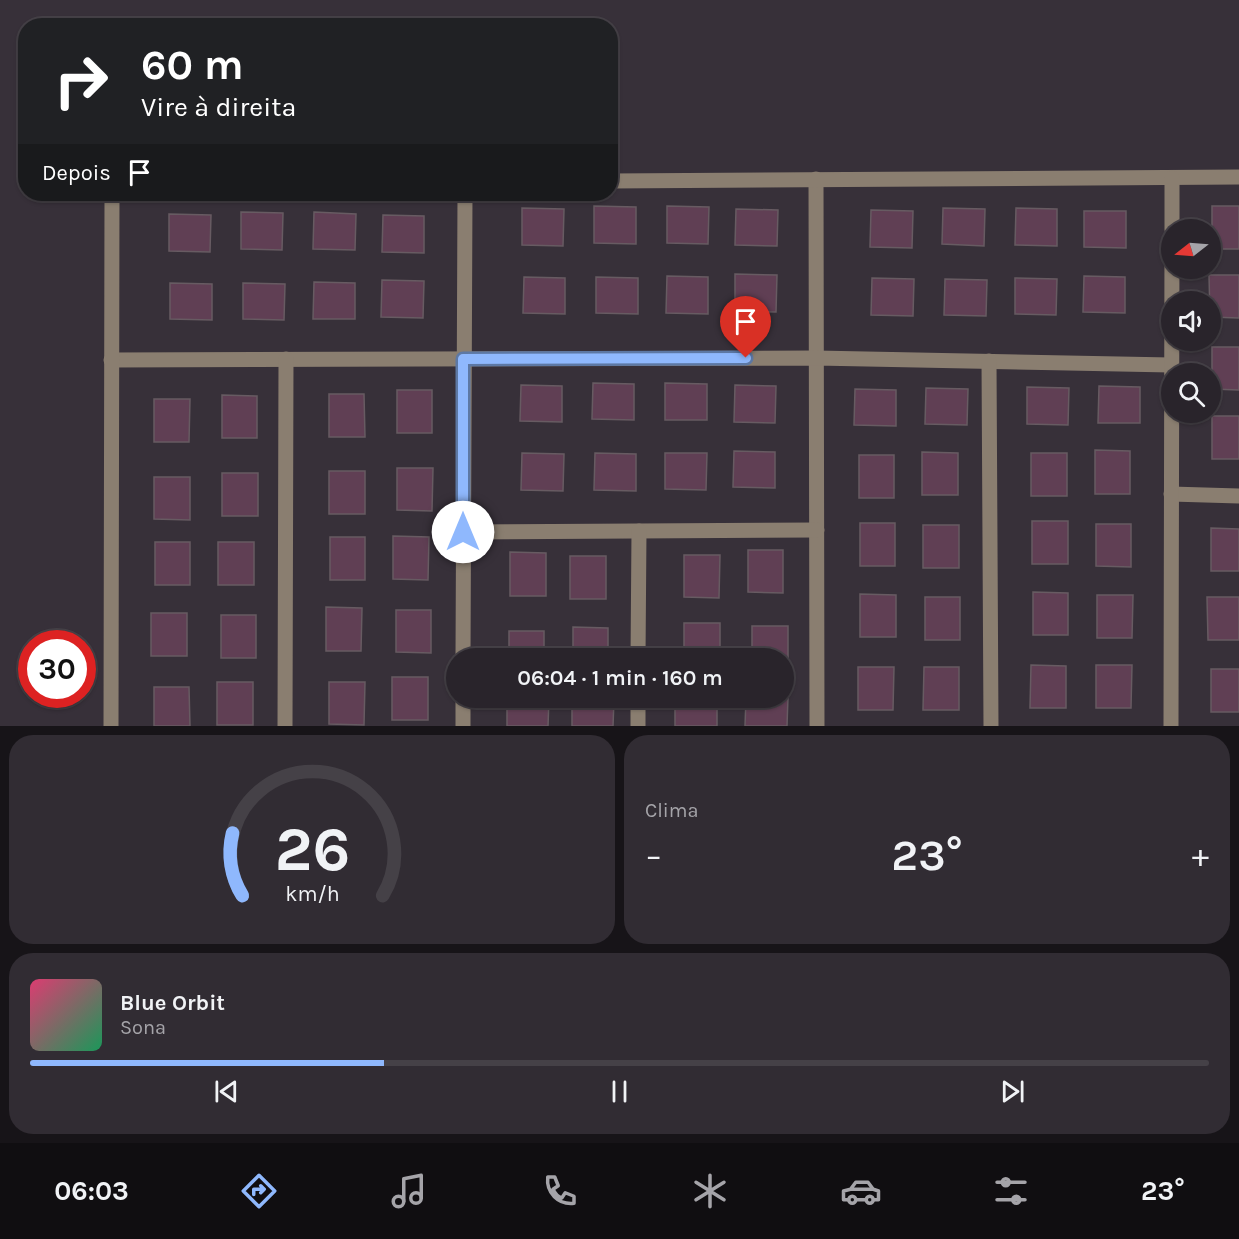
<!DOCTYPE html>
<html lang="pt">
<head>
<meta charset="utf-8">
<style>
	:root { --surface:#29242b; --page:#312c33; --text:#f1f3f6; --muted:#a5a4a9; --line:#454147; --accent:#8fb8fd }
	body { margin:0; font-family:Karla,sans-serif; background:var(--page); color:var(--text); height:100vh; display:flex; flex-direction:column; font-size:22px; white-space:nowrap }
	* { box-sizing:border-box; margin:0 }
	p { font-size:20px; color:var(--muted) }
	.icon { flex:none; width:33px; height:33px; fill:none; stroke:currentColor; stroke-width:2; stroke-linecap:round; stroke-linejoin:round }
	.map { position:relative; height:726px; overflow:hidden }
	.side { display:flex; flex-direction:column; gap:9px; padding:9px; background:#171418; flex:1 }
	.side>* { flex:none }
	.banner { position:absolute; left:18px; top:18px; width:600px; height:183px; border-radius:24px; box-shadow:0 2px 4px #0004,0 0 0 2px var(--line); background:#202124; color:#fff; overflow:hidden }
	.needle { width:39px; rotate:253deg }
	.buttons { position:absolute; left:1161px; top:219px; display:grid; gap:12px }
	.buttons a { display:grid; place-items:center; width:60px; height:60px; border-radius:50%; background:var(--surface); box-shadow:0 2px 4px #0004,0 0 0 2px var(--line); font-size:30px }
	.speed { position:absolute; left:18px; top:630px; display:flex; gap:12px; font-size:30px; font-weight:700; text-align:center }
	.speed>* { display:grid; place-content:center; width:78px; height:78px; border-radius:50%; background:var(--surface); box-shadow:0 2px 4px #0004,0 0 0 2px var(--line); line-height:1 }
	.speed .limit { border:9px solid #d22; background:#fff; color:#111 }
	.pin { position:absolute; display:grid; place-items:center; width:51px; height:51px; color:#fff; margin:-62px -26px; border-radius:50% 50% 50% 0; rotate:-45deg; box-shadow:0 0 6px #0007 }
	.pin .icon { rotate:45deg }
	.me { position:absolute; width:66px; margin:-33px; rotate:0deg; stroke-linejoin:round; filter:drop-shadow(0 0 4px #0008) }
	.turn { display:flex; align-items:center; gap:21px; height:126px; padding:0 24px; font-size:27px }
	.turn .icon { width:78px; height:78px; stroke-width:2.5 }
	.turn b { display:block; font-size:42px; line-height:51px }
	.then { display:flex; align-items:center; height:57px; padding:0 24px; background:#0003; gap:12px; font-size:22px }
	.big { font-size:45px; font-weight:600; line-height:1.1 }
	.side .tile { flex:1; display:flex; flex-direction:column; justify-content:center; gap:9px; min-width:0; padding:0 21px; border-radius:24px; background:var(--page) }
	.side .dial { align-items:center; gap:0 }
	.dial svg { height:156px; overflow:visible; fill:none; stroke:var(--line); stroke-width:7; stroke-linecap:round; text-anchor:middle }
	.dial text { fill:var(--text); stroke:none }
	.song { display:flex; align-items:center; gap:18px }
	.cover { width:72px; height:72px; border-radius:9px; background:linear-gradient(135deg,hsl(340 70% 55%),hsl(150 70% 35%)) }
	.played { height:6px; border-radius:3px; background:linear-gradient(90deg,var(--accent) 30%,var(--line) 30%) }
	.keys { display:flex; justify-content:space-around; direction:ltr }
	.heat { display:flex; justify-content:space-between; align-items:center; font-size:33px; direction:ltr }
	.side .tiles { flex:1; display:grid; gap:9px; grid-template-columns:1fr 1fr }
	.tile:last-child { grid-column:span 2 }
	.trip { position:absolute; left:446px; top:648px; width:348px; height:60px; border-radius:30px; background:var(--surface); box-shadow:0 2px 4px #0004,0 0 0 2px var(--line); font-weight:600; line-height:60px; text-align:center }
	.dock { display:flex; height:96px; justify-content:space-around; align-items:center; background:#100e11; color:var(--muted) }
	.dock .icon { width:42px; height:42px }
	.dock .active { color:var(--accent) }
	.dock b { font-size:27px; color:var(--text) }
	.map>svg:first-child { display:block }
</style>
</head>
<body>
<div class="map">
<svg width="1239" height="726" viewBox="0 0 1239 726">
	<rect width="100%" height="100%" fill="#373039"/>
	<g fill="#603f54" stroke="#675b62" stroke-width="1.5">
		<polygon points="594,206 636,207 636,244 594,243"/>
		<polygon points="667,206 709,207 708,244 667,243"/>
		<rect x="1212" y="206" width="27" height="43"/>
		<polygon points="522,208 564,209 563,246 522,245"/>
		<polygon points="943,208 985,209 984,246 942,244"/>
		<polygon points="1016,208 1057,209 1057,246 1015,245"/>
		<polygon points="736,209 778,210 777,246 735,245"/>
		<polygon points="871,210 913,211 912,248 870,247"/>
		<polygon points="1084,211 1126,211 1126,248 1084,247"/>
		<polygon points="241,212 283,213 282,250 241,249"/>
		<polygon points="314,212 356,214 355,250 313,249"/>
		<polygon points="169,214 211,215 210,252 169,251"/>
		<polygon points="383,215 424,216 424,253 382,252"/>
		<polygon points="735,274 777,275 776,312 735,311"/>
		<polygon points="1209,275 1239,275 1239,318 1210,317"/>
		<polygon points="667,276 708,277 708,314 666,313"/>
		<polygon points="1084,276 1125,277 1125,313 1083,312"/>
		<polygon points="524,277 565,278 565,314 523,313"/>
		<polygon points="596,277 638,278 638,314 596,313"/>
		<polygon points="872,278 914,279 913,316 871,315"/>
		<polygon points="1015,278 1057,279 1056,315 1015,314"/>
		<polygon points="945,279 987,280 986,316 944,315"/>
		<polygon points="382,280 424,281 423,318 381,317"/>
		<polygon points="314,282 355,283 355,319 313,319"/>
		<polygon points="170,283 212,284 212,320 170,319"/>
		<polygon points="243,283 285,284 284,320 243,319"/>
		<polygon points="1212,347 1239,347 1239,390 1212,389"/>
		<polygon points="593,383 634,384 634,420 592,419"/>
		<polygon points="665,383 707,384 707,420 665,420"/>
		<polygon points="521,385 562,386 562,422 520,421"/>
		<polygon points="735,385 776,386 775,423 734,422"/>
		<polygon points="1099,386 1140,387 1140,423 1098,423"/>
		<polygon points="1027,387 1069,388 1068,425 1027,424"/>
		<polygon points="926,388 968,389 967,425 925,424"/>
		<polygon points="855,389 896,390 896,426 854,425"/>
		<rect x="397" y="390" width="35" height="43"/>
		<polygon points="329,394 364,394 365,437 329,437"/>
		<polygon points="222,395 257,396 257,438 222,438"/>
		<polygon points="154,399 190,399 189,442 154,442"/>
		<rect x="1212" y="416" width="27" height="43"/>
		<polygon points="1095,450 1130,451 1130,494 1095,494"/>
		<polygon points="734,451 775,452 775,488 733,487"/>
		<polygon points="922,452 958,453 958,495 922,495"/>
		<polygon points="522,453 564,454 563,491 521,490"/>
		<polygon points="595,453 636,454 636,491 594,490"/>
		<polygon points="665,453 707,453 706,490 665,489"/>
		<rect x="1031" y="453" width="36" height="43"/>
		<rect x="859" y="455" width="35" height="43"/>
		<polygon points="397,468 433,468 432,511 397,510"/>
		<rect x="329" y="471" width="36" height="43"/>
		<rect x="222" y="473" width="36" height="43"/>
		<polygon points="154,477 190,477 190,520 154,519"/>
		<rect x="1032" y="521" width="36" height="43"/>
		<rect x="860" y="523" width="35" height="43"/>
		<polygon points="1096,524 1131,524 1131,567 1096,566"/>
		<rect x="923" y="525" width="36" height="43"/>
		<polygon points="1211,528 1239,529 1239,571 1211,571"/>
		<polygon points="393,536 429,537 428,580 393,579"/>
		<rect x="330" y="537" width="35" height="43"/>
		<rect x="155" y="542" width="35" height="43"/>
		<rect x="218" y="542" width="36" height="43"/>
		<polygon points="748,550 783,550 783,593 748,592"/>
		<polygon points="510,552 546,553 546,596 510,596"/>
		<polygon points="684,555 720,555 719,598 684,597"/>
		<rect x="570" y="556" width="36" height="43"/>
		<polygon points="1033,592 1068,593 1068,635 1033,635"/>
		<polygon points="860,594 896,595 896,637 860,637"/>
		<polygon points="1097,595 1133,595 1132,638 1097,638"/>
		<rect x="925" y="597" width="35" height="43"/>
		<polygon points="1207,597 1239,597 1239,640 1208,640"/>
		<polygon points="326,607 362,608 361,651 326,651"/>
		<polygon points="396,610 431,610 431,653 396,652"/>
		<rect x="151" y="613" width="36" height="43"/>
		<rect x="221" y="615" width="35" height="43"/>
		<rect x="684" y="623" width="36" height="35"/>
		<polygon points="752,626 788,626 788,669 783,669 783,658 752,658"/>
		<polygon points="573,627 608,628 608,658 573,658"/>
		<rect x="509" y="631" width="35" height="27"/>
		<polygon points="1031,665 1066,666 1066,708 1030,708"/>
		<polygon points="1096,665 1132,665 1131,708 1096,708"/>
		<polygon points="858,667 894,667 893,710 858,710"/>
		<polygon points="924,667 959,667 959,710 923,710"/>
		<rect x="1211" y="669" width="28" height="43"/>
		<rect x="392" y="677" width="36" height="43"/>
		<rect x="217" y="682" width="36" height="43"/>
		<polygon points="329,682 365,682 364,725 329,724"/>
		<polygon points="154,687 189,687 190,726 154,726"/>
		<polygon points="783,696 788,697 787,726 745,726 746,698"/>
		<polygon points="507,698 549,699 548,726 507,726"/>
		<rect x="675" y="698" width="42" height="28"/>
		<polygon points="572,699 614,700 613,726 572,726"/>
	</g>
	<g fill="none" stroke-linecap="round" stroke-linejoin="round">
		<g stroke="#8a7e70" stroke-width="15">
			<polyline points="816,179 817,726"/>
			<polyline points="610,181 1239,177"/>
			<polyline points="1172,230 1172,178"/>
			<polyline points="111,360 816,358 1171,365"/>
			<polyline points="989,361 991,726"/>
			<polyline points="1171,494 1239,496"/>
			<polyline points="463,532 817,530"/>
			<polyline points="463,658 465,194"/>
			<polyline points="638,658 639,531"/>
			<polyline points="111,726 112,194"/>
			<polyline points="285,726 286,359"/>
			<polyline points="463,726 463,698"/>
			<polyline points="638,726 638,698"/>
			<polyline points="1171,726 1172,235"/>
		</g>
	</g>
	<g fill="none" stroke-linecap="round" stroke-linejoin="round">
		<defs>
			<polyline id="route" points="463,532 463,359 746,358"/>
		</defs>
		<use href="#route" stroke="#5d78a4" stroke-width="15"/>
		<use href="#route" stroke="#8fb8fd" stroke-width="10"/>
	</g>
</svg>
<div class="buttons">
<a><svg class="needle" viewBox="-14 -14 28 28"><path d="M0-13l5 13h-10z" fill="#e53935"/><path d="M0 13l5-13h-10z" fill="#a5a4a9"/></svg></a>
<a><svg class="icon" aria-label="sound" viewBox="0 0 24 24"><path d="M4 9h4l5-4v14l-5-4H4zM17 9q2 3 0 6"/></svg></a>
<a><svg class="icon" aria-label="search" viewBox="0 0 24 24"><circle cx="10" cy="10" r="6"/><path d="M15 15l6 6"/></svg></a>
</div>
<div class="speed"><div class="limit">30</div></div>
<div class="pin" style="left:746px;top:358px;background:#d93025"><svg class="icon" aria-label="arrive" viewBox="0 0 24 24"><path d="M6 21V4h12l-3 4 3 4H6"/></svg></div>
<svg class="me" style="left:463px;top:532px" viewBox="-20 -20 40 40"><circle r="19" fill="#fff"/><path d="M0-13L10 11 0 6-10 11z" fill="#8fb8fd"/></svg>
<div class="trip">06:04 · 1 min · 160 m</div>
<div class="banner">
<div class="turn"><svg class="icon" aria-label="right" viewBox="0 0 24 24"><path d="M7 20v-9h11M14 6l5 5-5 5"/></svg><div><b>60 m</b>Vire à direita</div></div>
<div class="then">Depois<svg class="icon" aria-label="arrive" viewBox="0 0 24 24"><path d="M6 21V4h12l-3 4 3 4H6"/></svg></div>
</div>
</div>
<section class="side">
<div class="tiles">
<div class="tile dial"><svg viewBox="0 0 100 80">
<path d="M14 69A42 42 0 1 1 86 69"/>
<path d="M14 69A42 42 0 0 1 9 37" stroke="#8fb8fd"/>
<text x="50" y="56" font-size="32" font-weight="700">26</text>
<text x="50" y="72" font-size="11">km/h</text>
</svg></div>
<div class="tile"><p>Clima</p>
<div class="heat"><a>−</a><b class="big">23°</b><a>+</a></div>
</div>
<div class="tile">
<div class="song"><i class="cover"></i><div><b>Blue Orbit</b><p>Sona</p></div></div>
<div class="played"></div>
<div class="keys"><svg class="icon" aria-label="previous" viewBox="0 0 24 24"><path d="M18 5L8 12l10 7zM5 5v14"/></svg><svg class="icon" aria-label="pause" viewBox="0 0 24 24"><path d="M8 5v14M16 5v14"/></svg><svg class="icon" aria-label="next" viewBox="0 0 24 24"><path d="M6 5l10 7-10 7zM19 5v14"/></svg></div>
</div>
</div>
</section>
<nav class="dock">
<b>06:03</b>
<svg class="icon active" aria-label="directions" viewBox="0 0 24 24"><path d="M12 3l9 9-9 9-9-9zM9 14v-3h6M13 9l2 2-2 2"/></svg>
<svg class="icon" aria-label="music" viewBox="0 0 24 24"><path d="M9 18V5l10-2v13"/><circle cx="6" cy="18" r="3"/><circle cx="16" cy="16" r="3"/></svg>
<svg class="icon" aria-label="phone" viewBox="0 0 24 24"><path d="M5 4h4l2 5-3 2q2 4 5 5l2-3 5 2v4C11 20 4 13 5 4z"/></svg>
<svg class="icon" aria-label="climate" viewBox="0 0 24 24"><path d="M12 3v18M4 7l16 10M4 17L20 7"/></svg>
<svg class="icon" aria-label="car" viewBox="0 0 24 24"><path d="M5 17H2v-5l4-1 3-4h7l3 4 3 1v5h-3M9 17h6M6 11h13"/><circle cx="7" cy="17" r="2"/><circle cx="17" cy="17" r="2"/></svg>
<svg class="icon" aria-label="filters" viewBox="0 0 24 24"><path d="M4 7h16M4 17h16"/><circle cx="9" cy="7" r="2"/><circle cx="15" cy="17" r="2"/></svg>
<b>23°</b>
</nav>
</body>
</html>
